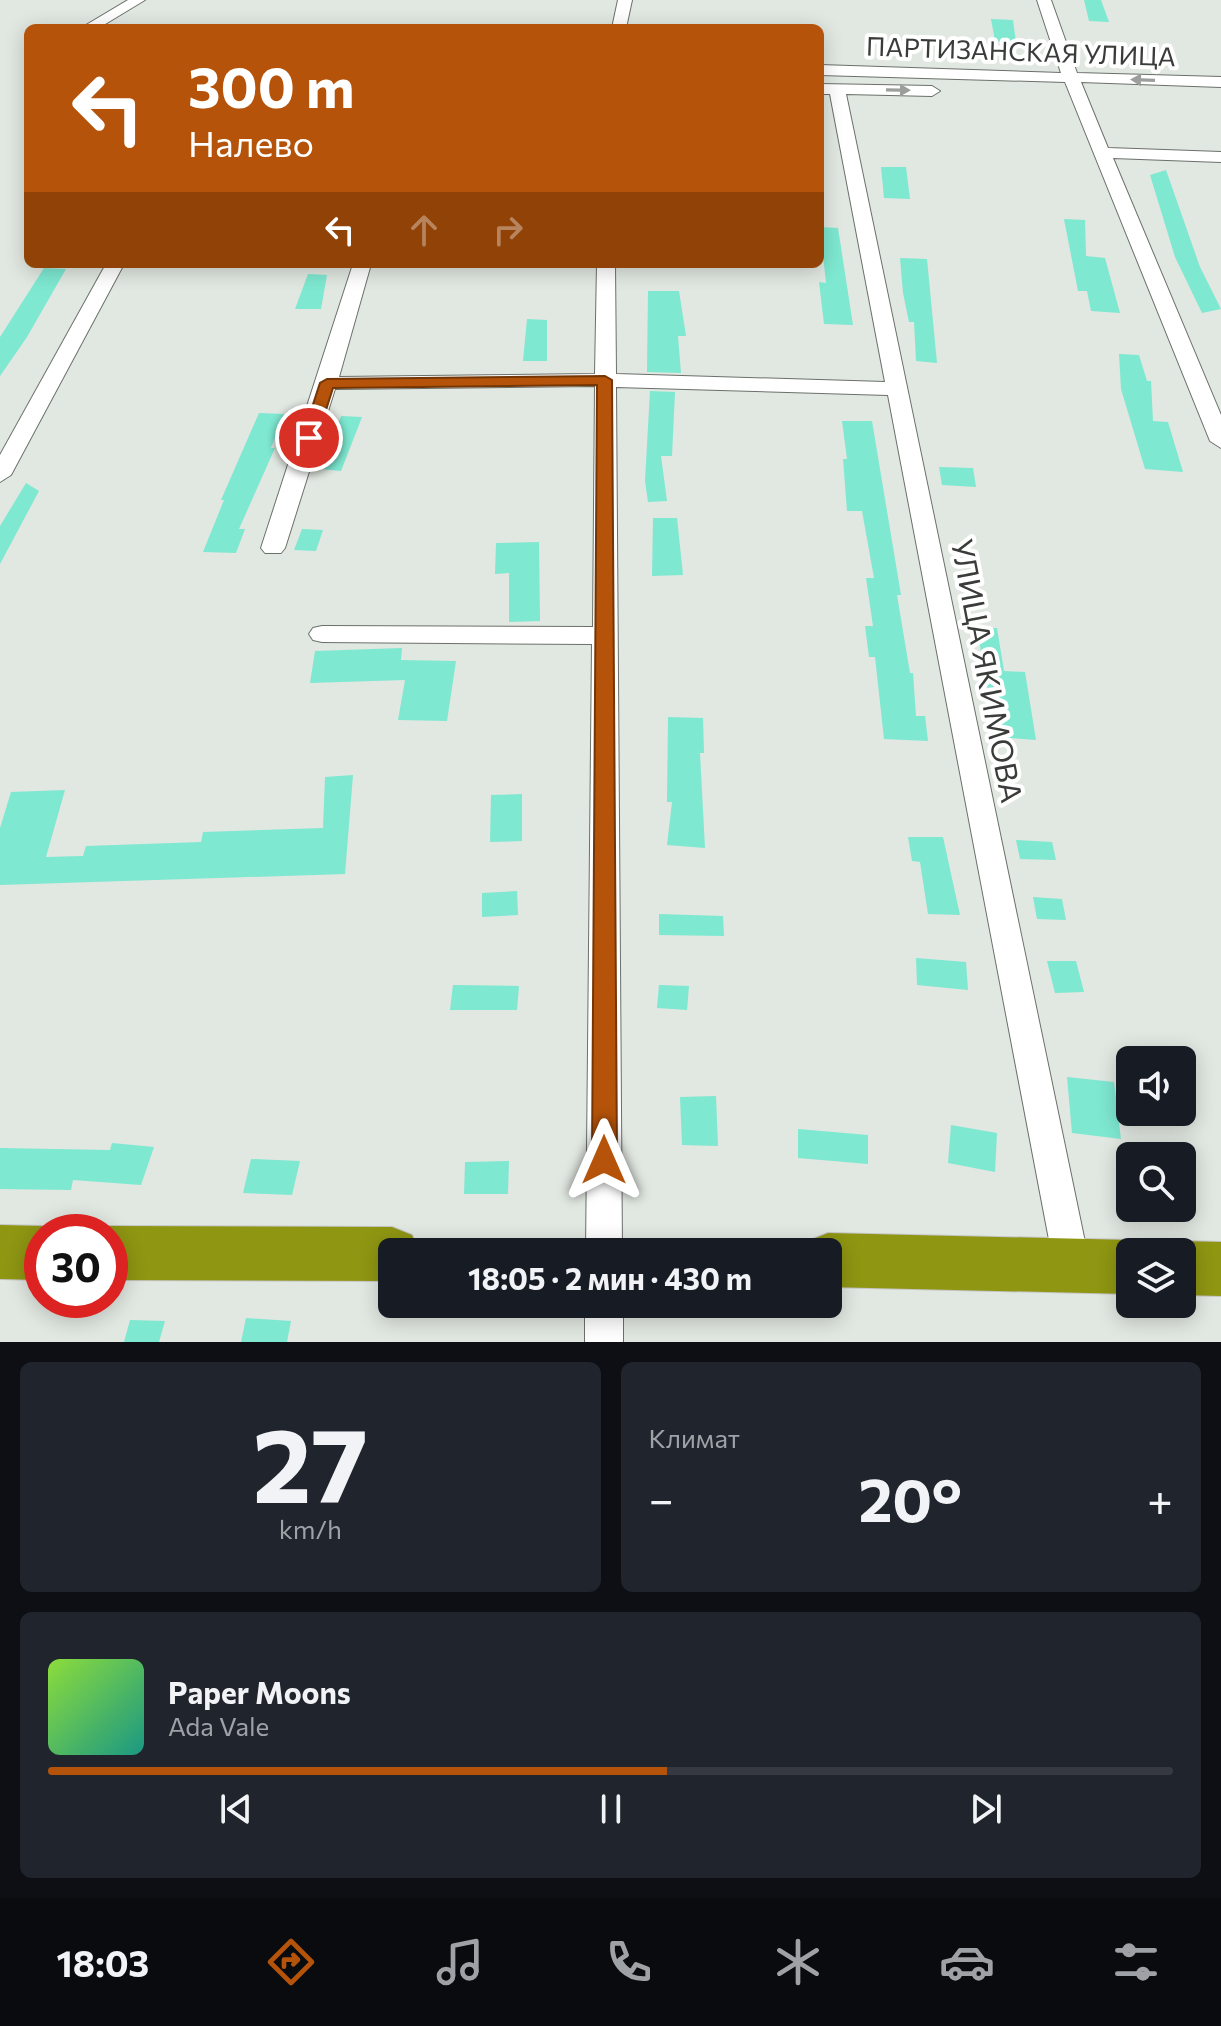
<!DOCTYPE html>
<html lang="ru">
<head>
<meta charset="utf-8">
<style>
	:root { --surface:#171b24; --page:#20242c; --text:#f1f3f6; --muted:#9ea1a6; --line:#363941; --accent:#b45309 }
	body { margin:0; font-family:Commissioner,sans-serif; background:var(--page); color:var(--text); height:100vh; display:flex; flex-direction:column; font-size:30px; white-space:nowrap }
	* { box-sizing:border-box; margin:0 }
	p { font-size:26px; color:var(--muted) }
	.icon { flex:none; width:44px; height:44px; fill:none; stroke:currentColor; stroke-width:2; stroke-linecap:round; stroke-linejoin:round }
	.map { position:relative; height:1342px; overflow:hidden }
	.details { display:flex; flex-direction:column; gap:20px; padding:20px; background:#0d0f14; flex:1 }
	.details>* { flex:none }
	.hud { position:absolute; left:24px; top:24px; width:800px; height:244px; border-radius:12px; box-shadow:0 4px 20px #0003; background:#b45309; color:#fff; overflow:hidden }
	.controls { position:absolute; left:1116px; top:1046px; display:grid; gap:16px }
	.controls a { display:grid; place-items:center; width:80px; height:80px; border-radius:12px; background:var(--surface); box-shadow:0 4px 20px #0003; font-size:40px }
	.speed { position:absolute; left:24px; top:1214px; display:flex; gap:16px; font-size:40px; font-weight:700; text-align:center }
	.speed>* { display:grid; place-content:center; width:104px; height:104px; border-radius:50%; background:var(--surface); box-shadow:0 4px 20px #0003; line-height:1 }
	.speed .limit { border:12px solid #d22; background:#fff; color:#111 }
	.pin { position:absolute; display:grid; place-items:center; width:68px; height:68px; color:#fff; margin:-34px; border:4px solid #fff; border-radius:50%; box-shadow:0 2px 8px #0007 }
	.me { position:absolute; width:88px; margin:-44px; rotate:0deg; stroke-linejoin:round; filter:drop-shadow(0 0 6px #0008) }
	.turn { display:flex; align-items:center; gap:28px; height:168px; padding:0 32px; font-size:36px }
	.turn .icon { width:104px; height:104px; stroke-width:2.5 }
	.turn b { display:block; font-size:56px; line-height:68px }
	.lanes { display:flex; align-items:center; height:76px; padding:0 32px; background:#0003; justify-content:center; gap:40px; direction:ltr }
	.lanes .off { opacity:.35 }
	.big { font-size:60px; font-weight:700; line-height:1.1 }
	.details .widget { flex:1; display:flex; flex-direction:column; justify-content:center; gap:12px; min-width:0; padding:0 28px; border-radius:12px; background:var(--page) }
	.details .dial { align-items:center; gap:0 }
	.dial b { font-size:104px; line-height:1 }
	.song { display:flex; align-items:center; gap:24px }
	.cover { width:96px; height:96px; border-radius:12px; background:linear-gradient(135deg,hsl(90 70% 55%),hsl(170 70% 35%)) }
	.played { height:8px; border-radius:4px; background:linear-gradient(90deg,var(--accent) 55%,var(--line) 55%) }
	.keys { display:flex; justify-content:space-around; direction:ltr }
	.heat { display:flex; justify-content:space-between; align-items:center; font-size:44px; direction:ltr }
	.details .tiles { flex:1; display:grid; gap:20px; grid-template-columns:1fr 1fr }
	.widget:last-child { grid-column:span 2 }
	.trip { position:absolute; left:378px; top:1238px; width:464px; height:80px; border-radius:12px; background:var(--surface); box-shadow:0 4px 20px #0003; font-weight:700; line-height:80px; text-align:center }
	.dock { display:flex; height:128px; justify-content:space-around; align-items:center; background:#090b0e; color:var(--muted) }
	.dock .icon { width:56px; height:56px }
	.dock .current { color:var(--accent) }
	.dock b { font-size:36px; color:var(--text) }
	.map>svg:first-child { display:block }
</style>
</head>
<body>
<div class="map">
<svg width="1221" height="1342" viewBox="0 0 1221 1342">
	<rect width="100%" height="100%" fill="#e1e7e1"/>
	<g fill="#7ee8d1">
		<polygon points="1084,0 1101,0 1109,22 1089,21"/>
		<polygon points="991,19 1013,20 1016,42 995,41"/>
		<polygon points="881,167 906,167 910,199 884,198"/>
		<polygon points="1166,170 1200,267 1221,309 1202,313 1175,257 1150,175"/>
		<polygon points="1064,219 1085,220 1086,256 1105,258 1120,313 1091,311 1087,291 1078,291"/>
		<polygon points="820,227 838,228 853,325 824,324 819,282 826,283"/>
		<polygon points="900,258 927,259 937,363 916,361 914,322 909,322 903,293"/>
		<polygon points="44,268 66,269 27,337 0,376 0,337"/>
		<polygon points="308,274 327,275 321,309 295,309"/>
		<polygon points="648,291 679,291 686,336 678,336 681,373 647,372"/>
		<polygon points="527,319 547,320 547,361 523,361"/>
		<polygon points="1119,354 1139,355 1147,381 1151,381 1153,421 1168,422 1183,472 1145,469 1121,389"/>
		<polygon points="650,391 675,392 672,456 661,456 667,501 648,502 645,481"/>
		<polygon points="259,413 284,414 271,448 275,448 239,529 245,529 236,553 203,552 224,500 221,500"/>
		<polygon points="341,416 362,417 341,471 320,469"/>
		<polygon points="842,421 872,421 901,595 897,595 910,673 913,673 916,716 925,716 928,741 884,739 875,657 869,657 865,626 873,626 866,578 874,578 862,511 847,511 843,459 847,459"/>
		<polygon points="939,467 973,468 976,487 942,485"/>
		<polygon points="26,483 39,491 0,564 0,526"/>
		<polygon points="653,518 677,518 683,575 652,576"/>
		<polygon points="302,529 323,530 316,551 294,550"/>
		<polygon points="539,542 540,621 509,622 509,573 495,574 496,543"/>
		<polygon points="978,628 997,628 1004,671 1025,672 1036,740 997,737 991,688 985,687"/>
		<polygon points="402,648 401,660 456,661 447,721 398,720 405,680 310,683 315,651"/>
		<polygon points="668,717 703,718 704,753 700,753 705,848 667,845 672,802 667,802"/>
		<polygon points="353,775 345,874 0,885 0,828 11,792 65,790 46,857 83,856 86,846 201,842 203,832 323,828 325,777"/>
		<polygon points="522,794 522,841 490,842 491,795"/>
		<polygon points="908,837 943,837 960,915 928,914 920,862 912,861"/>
		<polygon points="1016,840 1052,842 1056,860 1020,859"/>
		<polygon points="517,891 518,915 482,917 482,893"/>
		<polygon points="1033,897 1062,899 1066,920 1037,919"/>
		<polygon points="659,914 723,916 724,936 659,935"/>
		<polygon points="916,958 966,962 968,990 917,985"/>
		<polygon points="1047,961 1076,961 1084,992 1055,993"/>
		<polygon points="453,985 519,986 517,1010 450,1010"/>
		<polygon points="659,985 689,986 687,1010 657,1008"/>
		<polygon points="1067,1077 1114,1082 1121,1139 1072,1133"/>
		<polygon points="716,1096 718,1146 682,1145 680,1097"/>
		<polygon points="951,1125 997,1133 995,1172 948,1163"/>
		<polygon points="798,1129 868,1135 868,1164 798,1158"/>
		<polygon points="112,1143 154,1147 141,1185 73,1180 71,1190 0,1189 0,1148 110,1150"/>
		<polygon points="251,1159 300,1161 292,1195 243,1193"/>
		<polygon points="509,1161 508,1194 464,1194 465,1162"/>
		<polygon points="246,1318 291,1321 287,1342 241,1342"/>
		<polygon points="130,1320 165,1321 159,1342 124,1342"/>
	</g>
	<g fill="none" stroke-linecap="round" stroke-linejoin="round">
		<defs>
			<g id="minor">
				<polygon points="128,0 145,0 102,26 103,28 88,28 86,25"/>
				<polygon points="618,0 632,0 626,28 612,28"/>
				<polygon points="1037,0 1051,0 1077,73 1221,77 1221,87 1081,82 1108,148 1221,152 1221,162 1113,158 1221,415 1221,448 1210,441 1065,82 820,75 820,65 1061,73"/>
				<polygon points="820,84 932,86 940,91 932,96 846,94 1090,1266 1085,1278 1072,1284 1059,1278 1054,1266 888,395 616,387 622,1252 586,1252 592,644 322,642 313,640 309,634 313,628 322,626 593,627 595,386 335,389 285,548 281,553 265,553 261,548 353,264 371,264 339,377 595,374 597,264 615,264 616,374 885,382 830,94 820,94"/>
				<polygon points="106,264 124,264 11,475 0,482 0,455"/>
				<rect x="585" y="1304" width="38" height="38"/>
			</g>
			<g id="highway">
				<polygon points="0,1225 42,1226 56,1232 42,1232 42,1280 0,1279"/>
				<polygon points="110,1226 392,1227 412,1235 419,1252 392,1252 392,1281 110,1280 110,1232 96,1232"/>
				<polygon points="828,1233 1130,1240 1150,1248 1152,1252 1130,1252 1130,1294 828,1287 828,1252 803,1252 808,1241"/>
				<polygon points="1182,1241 1221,1242 1221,1296 1182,1295 1182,1252 1161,1252"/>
			</g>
		</defs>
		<use href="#minor" stroke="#6b706b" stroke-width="2"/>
		<use href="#highway" stroke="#c4c4c4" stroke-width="2"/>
		<use href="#minor" fill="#fff" fill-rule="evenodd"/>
		<use href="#highway" fill="#8f9612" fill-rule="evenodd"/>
	</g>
	<defs><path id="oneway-solid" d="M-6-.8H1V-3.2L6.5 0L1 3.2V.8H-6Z" transform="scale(2)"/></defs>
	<g fill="#9c9e9c">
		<use href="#oneway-solid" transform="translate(1143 80) rotate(-178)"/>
		<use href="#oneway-solid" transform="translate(898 90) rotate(1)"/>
	</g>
	<polygon fill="#b45309" stroke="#753606" stroke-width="2" points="605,376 612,380 617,1160 613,1167 604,1171 596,1167 592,1160 597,385 333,388 317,438 309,443 302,438 320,383 327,379"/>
	<g text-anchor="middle" stroke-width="8" stroke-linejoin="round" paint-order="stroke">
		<g font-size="26" fill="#3a3c3a" stroke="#fff">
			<text transform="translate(1021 52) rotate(2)" y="9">ПАРТИЗАНСКАЯ УЛИЦА</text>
		</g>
		<g font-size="30" fill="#3a3c3a" stroke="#fff">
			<text transform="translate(986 671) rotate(79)" y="10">УЛИЦА ЯКИМОВА</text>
		</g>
	</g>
</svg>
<div class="controls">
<a><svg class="icon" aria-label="sound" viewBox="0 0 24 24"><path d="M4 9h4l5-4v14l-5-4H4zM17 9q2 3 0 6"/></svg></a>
<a><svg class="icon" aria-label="search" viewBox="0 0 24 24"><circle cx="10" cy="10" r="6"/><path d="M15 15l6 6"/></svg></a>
<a><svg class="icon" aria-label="layers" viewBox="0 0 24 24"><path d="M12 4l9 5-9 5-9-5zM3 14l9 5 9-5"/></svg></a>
</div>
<div class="speed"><div class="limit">30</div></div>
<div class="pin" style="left:309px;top:438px;background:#d93025"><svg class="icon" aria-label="arrive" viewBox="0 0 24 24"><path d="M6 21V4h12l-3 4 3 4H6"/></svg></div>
<svg class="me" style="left:604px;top:1160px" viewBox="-20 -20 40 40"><path d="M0-17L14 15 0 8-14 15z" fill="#b45309" stroke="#fff" stroke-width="4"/></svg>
<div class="trip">18:05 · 2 мин · 430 m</div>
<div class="hud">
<div class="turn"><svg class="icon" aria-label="left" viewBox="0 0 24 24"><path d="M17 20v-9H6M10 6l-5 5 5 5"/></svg><div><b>300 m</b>Налево</div></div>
<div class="lanes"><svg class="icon" aria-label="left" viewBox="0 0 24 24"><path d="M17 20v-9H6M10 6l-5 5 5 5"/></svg><svg class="icon off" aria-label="ahead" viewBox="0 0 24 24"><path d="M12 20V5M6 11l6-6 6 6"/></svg><svg class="icon off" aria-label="right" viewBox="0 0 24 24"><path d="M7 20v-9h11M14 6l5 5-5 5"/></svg></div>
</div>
</div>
<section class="details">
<div class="tiles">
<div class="widget dial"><b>27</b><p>km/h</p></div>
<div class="widget"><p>Климат</p>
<div class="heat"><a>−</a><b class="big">20°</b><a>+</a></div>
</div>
<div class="widget">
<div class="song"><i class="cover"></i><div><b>Paper Moons</b><p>Ada Vale</p></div></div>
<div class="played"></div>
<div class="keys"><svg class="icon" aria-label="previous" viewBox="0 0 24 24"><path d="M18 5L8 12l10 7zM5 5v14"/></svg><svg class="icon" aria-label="pause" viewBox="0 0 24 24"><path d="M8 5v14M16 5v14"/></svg><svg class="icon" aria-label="next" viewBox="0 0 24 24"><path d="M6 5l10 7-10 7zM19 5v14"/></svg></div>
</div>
</div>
</section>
<nav class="dock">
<b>18:03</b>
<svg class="icon current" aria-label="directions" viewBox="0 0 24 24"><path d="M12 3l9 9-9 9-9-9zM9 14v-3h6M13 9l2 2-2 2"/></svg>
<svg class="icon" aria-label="music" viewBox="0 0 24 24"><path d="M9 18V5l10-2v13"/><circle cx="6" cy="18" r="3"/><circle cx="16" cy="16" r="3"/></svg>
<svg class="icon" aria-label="phone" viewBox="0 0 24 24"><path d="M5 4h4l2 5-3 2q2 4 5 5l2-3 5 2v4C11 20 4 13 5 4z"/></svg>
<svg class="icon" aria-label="climate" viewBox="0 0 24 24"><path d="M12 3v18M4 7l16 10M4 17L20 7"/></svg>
<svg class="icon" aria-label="car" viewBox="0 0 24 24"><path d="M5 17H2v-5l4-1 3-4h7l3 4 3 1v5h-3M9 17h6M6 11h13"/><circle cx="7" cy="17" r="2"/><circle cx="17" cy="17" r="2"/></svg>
<svg class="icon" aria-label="filters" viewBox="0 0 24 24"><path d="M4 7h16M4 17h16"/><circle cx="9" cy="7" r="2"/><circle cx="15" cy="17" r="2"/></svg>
</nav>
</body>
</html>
